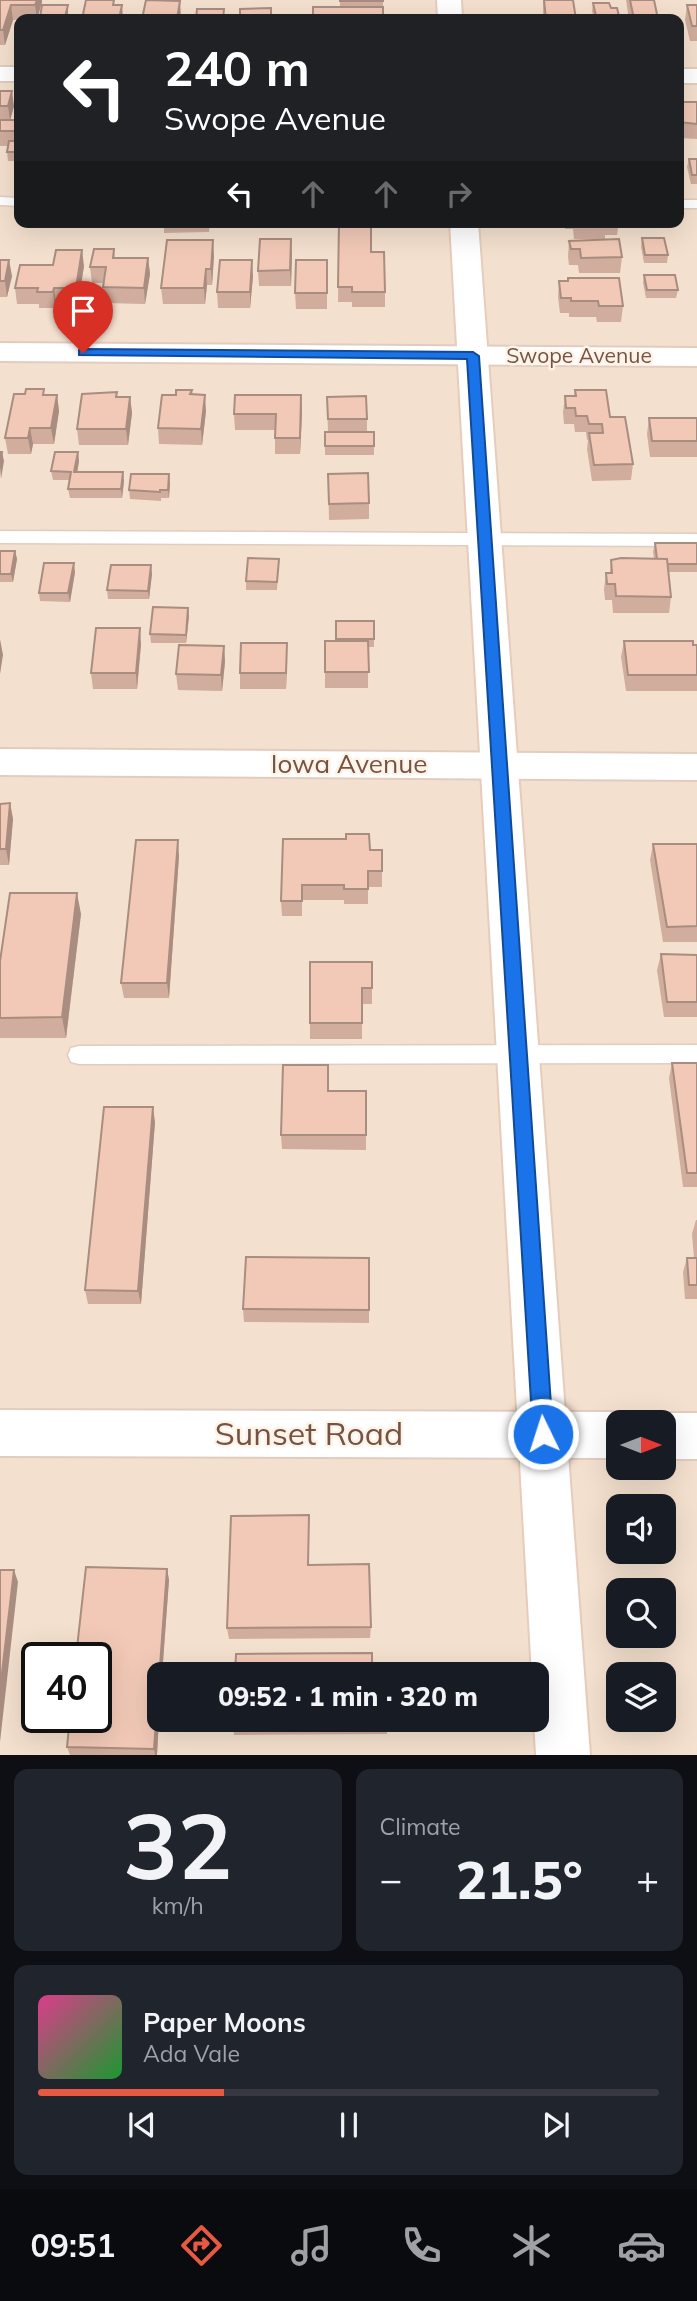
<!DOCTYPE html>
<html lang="en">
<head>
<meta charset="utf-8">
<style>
	:root { --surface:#171b24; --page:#20242c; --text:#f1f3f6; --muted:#9ea1a6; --line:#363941; --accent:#e85943 }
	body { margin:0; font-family:Mulish,sans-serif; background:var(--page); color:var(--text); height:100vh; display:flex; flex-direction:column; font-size:26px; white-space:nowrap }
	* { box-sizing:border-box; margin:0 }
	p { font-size:23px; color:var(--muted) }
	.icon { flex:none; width:38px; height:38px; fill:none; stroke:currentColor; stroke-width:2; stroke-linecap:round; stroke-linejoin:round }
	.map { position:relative; height:1755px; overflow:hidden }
	.drawer { display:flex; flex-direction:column; gap:14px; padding:14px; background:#0d0f14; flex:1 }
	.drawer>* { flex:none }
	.banner { position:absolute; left:14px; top:14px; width:670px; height:214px; border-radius:14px; box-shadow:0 7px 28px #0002; background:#202124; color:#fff; overflow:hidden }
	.needle { width:46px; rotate:90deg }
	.tools { position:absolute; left:606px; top:1410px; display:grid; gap:14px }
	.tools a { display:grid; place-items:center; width:70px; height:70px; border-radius:14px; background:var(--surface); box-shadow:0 7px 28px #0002; font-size:35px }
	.speed { position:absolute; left:21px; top:1642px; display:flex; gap:14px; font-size:35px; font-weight:700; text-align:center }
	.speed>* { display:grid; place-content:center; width:91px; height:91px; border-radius:50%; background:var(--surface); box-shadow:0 7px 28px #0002; line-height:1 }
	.speed .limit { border:4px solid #111; border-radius:10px; background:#fff; color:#111 }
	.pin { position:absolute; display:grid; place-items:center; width:60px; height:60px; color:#fff; margin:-72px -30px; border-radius:50% 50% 50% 0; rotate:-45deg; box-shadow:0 0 7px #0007 }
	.pin .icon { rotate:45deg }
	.me { position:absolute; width:77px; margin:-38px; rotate:356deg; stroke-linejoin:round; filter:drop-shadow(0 0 5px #0008) }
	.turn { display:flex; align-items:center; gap:24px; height:147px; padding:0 35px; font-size:32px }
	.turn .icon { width:91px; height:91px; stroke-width:2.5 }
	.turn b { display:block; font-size:49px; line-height:60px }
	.lanes { display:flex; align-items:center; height:66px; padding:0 35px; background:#0003; justify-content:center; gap:35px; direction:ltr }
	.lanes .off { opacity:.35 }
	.big { font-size:52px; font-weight:800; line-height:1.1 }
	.drawer .widget { flex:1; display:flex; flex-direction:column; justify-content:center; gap:10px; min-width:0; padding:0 24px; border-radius:14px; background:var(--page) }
	.drawer .dial { align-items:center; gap:0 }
	.dial b { font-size:91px; line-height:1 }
	.song { display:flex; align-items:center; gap:21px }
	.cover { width:84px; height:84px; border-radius:10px; background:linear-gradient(135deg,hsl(330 70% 55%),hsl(130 70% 35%)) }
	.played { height:7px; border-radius:4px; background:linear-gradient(90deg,var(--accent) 30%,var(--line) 30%) }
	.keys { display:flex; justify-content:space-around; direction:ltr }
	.heat { display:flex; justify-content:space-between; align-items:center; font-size:38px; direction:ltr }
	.drawer .tiles { flex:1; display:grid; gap:14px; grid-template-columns:1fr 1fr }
	.widget:last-child { grid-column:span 2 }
	.trip { position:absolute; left:147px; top:1662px; width:402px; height:70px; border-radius:14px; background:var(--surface); box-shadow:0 7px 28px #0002; font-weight:800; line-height:70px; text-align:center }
	.menu { display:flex; height:112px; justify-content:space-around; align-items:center; background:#090b0e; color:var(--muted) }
	.menu .icon { width:49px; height:49px }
	.menu .on { color:var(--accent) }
	.menu b { font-size:32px; color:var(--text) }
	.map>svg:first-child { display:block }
</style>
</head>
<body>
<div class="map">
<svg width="697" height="1755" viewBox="0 0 697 1755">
	<rect width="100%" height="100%" fill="#fcefe0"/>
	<path fill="#f4e0ce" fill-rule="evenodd" d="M0,0H697V1755H0ZM19,19H679V222H19ZM618,1423H663V1468H618ZM618,1507H663V1552H618ZM618,1591H663V1636H618ZM37,1657H96V1717H37ZM159,1675H537V1720H159ZM618,1675H663V1720H618Z"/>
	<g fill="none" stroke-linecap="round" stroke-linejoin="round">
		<defs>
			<g id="lane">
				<polygon points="0,197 19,198 19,206 0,205"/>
				<rect x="679" y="200" width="18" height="8"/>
				<polygon points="0,531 697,534 697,546 0,543"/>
				<polygon points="697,1045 697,1063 79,1064 71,1062 68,1055 71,1048 79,1046"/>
			</g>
			<g id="street">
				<rect x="0" y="67" width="19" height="14"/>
				<rect x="679" y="69" width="18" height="14"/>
				<polygon points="0,343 697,348 697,366 0,361"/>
				<polygon points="0,749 697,754 697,780 0,775"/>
				<polygon points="0,1410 618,1412 635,1419 637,1423 618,1423 618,1458 0,1456"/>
				<polygon points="663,1413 697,1413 697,1459 663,1459 663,1423 645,1423"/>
			</g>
			<g id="secondary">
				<polygon points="437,0 461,0 462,19 438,19"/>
				<polygon points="450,222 478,222 590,1755 536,1755 534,1720 537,1720 537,1675 532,1675"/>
			</g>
		</defs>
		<use href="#lane" stroke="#e2ccbf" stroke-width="3"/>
		<use href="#street" stroke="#e2ccbf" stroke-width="4"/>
		<use href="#secondary" stroke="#e7ccbc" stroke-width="4"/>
		<use href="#lane" fill="#fff" fill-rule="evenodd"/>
		<use href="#street" fill="#fff" fill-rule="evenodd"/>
		<use href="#secondary" fill="#fff" fill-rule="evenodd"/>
	</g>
	<g fill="#d0ad9d">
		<polygon points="0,0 42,0 42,2 37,19 13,20 5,45 0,45"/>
		<polygon points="340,0 383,0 383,19 340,7"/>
		<polygon points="543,0 573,0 576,19 543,19"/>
		<polygon points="626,0 654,0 658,19 629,19"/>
		<polygon points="593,3 619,16 618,19 594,19 592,11"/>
		<polygon points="68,5 68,13 67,19 40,19 40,17"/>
		<polygon points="687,5 697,5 697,41 690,41 685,20"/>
		<polygon points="0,91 14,106 10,120 16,120 19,105 19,161 8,161 7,152 8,146 0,146"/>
		<polygon points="679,102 697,102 697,139 679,138"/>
		<polygon points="689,159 697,159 697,184 691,184 687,167"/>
		<polygon points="164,222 210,222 209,232 164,233"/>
		<polygon points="339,222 371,252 385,292 385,307 352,307 352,302 338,302"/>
		<polygon points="565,222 619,222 617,235 605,235 605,239 574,239 573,229 565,229"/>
		<polygon points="642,238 668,255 667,263 644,263 641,247"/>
		<polygon points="569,241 622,257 620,273 579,273 578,265 569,265 568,257"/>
		<polygon points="114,249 115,258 148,258 150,274 145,304 105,303 103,287 104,283 92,283 90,267"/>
		<polygon points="292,254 291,286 259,286 258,271"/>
		<polygon points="214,256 212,285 207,285 205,304 163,304 161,288"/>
		<polygon points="0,260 12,276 7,297 0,297"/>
		<polygon points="327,260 327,309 296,309 295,293"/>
		<polygon points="84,266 78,304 56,304 55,308 39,308 39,304 17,304 15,288"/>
		<polygon points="644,275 678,290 676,298 646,298 643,283"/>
		<polygon points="253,276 250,308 218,308 217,292"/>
		<polygon points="568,278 623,306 621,322 597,322 596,317 569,317 569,313 560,313 558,297 559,281 568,281"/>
		<polygon points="192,390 193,394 206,411 202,445 159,444 158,428 176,395"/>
		<polygon points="575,390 610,417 633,464 631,480 592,481 587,449 588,440 587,440 586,432 575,432 574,424 564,424 563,412 565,396 574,396"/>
		<polygon points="45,395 57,395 59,411 54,444 33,444 31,454 8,454 5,438"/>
		<polygon points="118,397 130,397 132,413 128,445 79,445 77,429"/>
		<polygon points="327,397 367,419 367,432 374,432 374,455 325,455 325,432 328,432"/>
		<polygon points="302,411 300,454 275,454 275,430 235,430 234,414"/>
		<polygon points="649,418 697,418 697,457 650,457 647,434"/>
		<polygon points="78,452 79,461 77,472 124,481 122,498 70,498 68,489 70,480 53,480 51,471"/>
		<polygon points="328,474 369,503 369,519 329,520"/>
		<polygon points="170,483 169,498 161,498 161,501 130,499 129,490"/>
		<polygon points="655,543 697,543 697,572 668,572 671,597 669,613 613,613 612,600 605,600 604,589 606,573 610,573 611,560 654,558 653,552"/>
		<polygon points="0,551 15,551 17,559 13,582 0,582"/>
		<polygon points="279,559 277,590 246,590 246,581"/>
		<polygon points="75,572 70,602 40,601 39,593"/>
		<polygon points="152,574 149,599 108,599 107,590"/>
		<polygon points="188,608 189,616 186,643 151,643 150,634"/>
		<polygon points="336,621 374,621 374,647 368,647 368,688 325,688 325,641 336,641"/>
		<polygon points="624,641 697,645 697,691 626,691 621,657"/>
		<polygon points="141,644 137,689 93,689 91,673"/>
		<polygon points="224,646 225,662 222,691 178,690 176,674"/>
		<polygon points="287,659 286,689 240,689 240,673"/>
		<polygon points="10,803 13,819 9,865 0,865 0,804"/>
		<polygon points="283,839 370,850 382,850 382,887 368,887 368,904 344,904 344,900 302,900 302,916 282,916 281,901"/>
		<polygon points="653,844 697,844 697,942 663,942 650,860"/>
		<polygon points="179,856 169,998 124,998 121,983"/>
		<polygon points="81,914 66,1038 0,1038 0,961"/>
		<polygon points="661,954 697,955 697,1017 664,1017 657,970"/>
		<polygon points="372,962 372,1004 362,1004 362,1039 310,1039 310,1023"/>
		<polygon points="672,1063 697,1063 697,1187 683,1187 669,1078"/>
		<polygon points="328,1091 366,1091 366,1150 282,1149 281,1135"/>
		<polygon points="155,1122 141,1304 88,1304 85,1290"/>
		<polygon points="696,1220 697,1220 697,1299 685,1299 683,1272 687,1258 694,1258 692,1234"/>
		<polygon points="369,1258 369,1323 244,1322 243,1309"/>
		<polygon points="309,1527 309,1565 371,1627 370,1638 229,1639 227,1628"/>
		<polygon points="167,1569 169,1580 162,1675 159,1675 159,1718 157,1755 70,1755 67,1747"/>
		<polygon points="387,1720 387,1734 234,1735 233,1725"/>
	</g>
	<g fill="#a98d80">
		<polygon points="37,0 42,0 42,2 37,19 35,5"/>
		<polygon points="180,1 181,19 177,19"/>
		<polygon points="11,5 13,20 5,45 3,30"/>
		<polygon points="68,5 68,13 67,19 65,19"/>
		<polygon points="122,5 123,19 119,19"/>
		<polygon points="12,91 14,106 10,121 8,106"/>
		<polygon points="291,239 292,254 291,286 290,270"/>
		<polygon points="213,240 214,256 212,285 211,269"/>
		<polygon points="82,250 84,266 78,304 76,288"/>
		<polygon points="148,258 150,274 145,304 144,288"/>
		<polygon points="9,260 12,276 7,297 5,281"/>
		<polygon points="252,260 253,276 250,308 250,292"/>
		<polygon points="206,269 207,285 205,304 204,288"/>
		<polygon points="54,288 56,304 55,308 53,292"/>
		<polygon points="57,395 59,411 54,444 51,428"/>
		<polygon points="205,395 206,411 202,445 201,429"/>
		<polygon points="301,395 302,411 300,454 300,438"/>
		<polygon points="130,397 132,413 128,445 126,429"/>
		<polygon points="30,428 33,444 31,454 28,438"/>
		<polygon points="2,452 4,461 1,479 0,467"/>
		<polygon points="78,452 79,461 76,480 74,472"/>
		<polygon points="123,472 124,481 122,498 121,489"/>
		<polygon points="169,474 170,483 169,498 168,490"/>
		<polygon points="15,551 17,559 13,582 11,574"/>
		<polygon points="74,563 75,572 70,602 68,593"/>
		<polygon points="151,565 152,574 149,599 148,591"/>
		<polygon points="188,608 189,616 186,643 186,635"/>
		<polygon points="140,628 141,644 137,689 136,673"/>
		<polygon points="0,639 3,655 0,674"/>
		<polygon points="287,643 287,659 286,689 286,673"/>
		<polygon points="224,646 225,662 222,691 221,675"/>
		<polygon points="10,803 13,819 9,865 6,849"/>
		<polygon points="178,840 179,856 169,998 167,983"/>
		<polygon points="77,893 81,914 66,1038 62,1017"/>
		<polygon points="153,1107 155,1122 141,1304 138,1291"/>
		<polygon points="167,1569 169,1580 162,1675 159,1675 159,1718 157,1755 155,1755 154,1749"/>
		<polygon points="14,1570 18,1582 0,1742 0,1690"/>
	</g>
	<g fill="#f2c9b7" stroke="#a98d80" stroke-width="2">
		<polygon points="0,0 37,0 35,5 11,5 3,30 0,30"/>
		<polygon points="86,0 114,0 113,5 122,5 119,19 82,19"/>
		<polygon points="146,0 180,1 177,19 142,19"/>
		<rect x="340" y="0" width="43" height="1"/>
		<polygon points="544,0 573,0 576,19 546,19"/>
		<polygon points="630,0 654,0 658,19 634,19"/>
		<polygon points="593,3 609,3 611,8 617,8 619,16 596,16"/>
		<polygon points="42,5 68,5 65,17 40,17"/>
		<polygon points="687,5 697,5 697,26 692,26"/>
		<rect x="313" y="7" width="70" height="12"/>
		<polygon points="271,8 271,19 240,19 240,9"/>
		<polygon points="197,9 224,9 223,19 196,19"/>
		<polygon points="0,91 12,91 8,106 0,106"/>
		<polygon points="679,102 697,102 697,124 679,122"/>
		<polygon points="19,105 19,120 16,120"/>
		<rect x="0" y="120" width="19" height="11"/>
		<polygon points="9,141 19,141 19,152 7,152"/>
		<polygon points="689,159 697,159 697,175 692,175"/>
		<polygon points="164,222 209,222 209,224 163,224"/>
		<polygon points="339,222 371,222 371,252 384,252 385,292 352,292 352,287 338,287"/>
		<polygon points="575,222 606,222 606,224 576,223"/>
		<polygon points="642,238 664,238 668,255 645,255"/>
		<polygon points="260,239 291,239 290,270 258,271"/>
		<polygon points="619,239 622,257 581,258 580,249 571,249 569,241"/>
		<polygon points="167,240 213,240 211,269 206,269 204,288 161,288"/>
		<polygon points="94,249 114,249 113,258 148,258 144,288 103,287 106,267 90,267"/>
		<polygon points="56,250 82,250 76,288 54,288 53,292 37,292 38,288 15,288 20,265 53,265"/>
		<polygon points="0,260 9,260 5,281 0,281"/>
		<polygon points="220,260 252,260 250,292 217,292"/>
		<polygon points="296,260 327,260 327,293 295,293"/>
		<polygon points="644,275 675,275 678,290 647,290"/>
		<polygon points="568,278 619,278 623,306 599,306 598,301 571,301 571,298 561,298 559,281 568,281"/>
		<polygon points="26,389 44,389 43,395 57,395 51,428 30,428 28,438 5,438 14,394 25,394"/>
		<polygon points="176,390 192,390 190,394 205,395 201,429 158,428 162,395 176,395"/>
		<polygon points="575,390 606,390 610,417 625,417 633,464 594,465 589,433 603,433 602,424 589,424 587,416 576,416 575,408 566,408 565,396 576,396"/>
		<polygon points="117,392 116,397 130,397 126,429 77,429 82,394"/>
		<polygon points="235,395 301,395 300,438 275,438 276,414 234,414"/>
		<polygon points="366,396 367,419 328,419 327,397"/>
		<polygon points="649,418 697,418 697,441 652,441"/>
		<rect x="325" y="432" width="49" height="14"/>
		<polygon points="0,452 2,452 0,467"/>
		<polygon points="55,452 78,452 74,472 123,472 121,489 68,489 71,472 51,471"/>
		<polygon points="368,473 369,503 329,504 328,474"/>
		<polygon points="131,474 169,474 168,490 160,490 160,492 129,490"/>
		<polygon points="655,543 697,543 697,564 667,564 667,559 657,559"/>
		<polygon points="0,551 15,551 11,574 0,574"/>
		<polygon points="248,558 279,559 277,582 246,581"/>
		<polygon points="621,558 667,559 671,597 616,596 615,584 607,584 606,573 612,573 611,560"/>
		<polygon points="44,563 74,563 68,593 39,593"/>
		<polygon points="111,565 151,565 148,591 107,590"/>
		<polygon points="153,607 188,608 186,635 150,634"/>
		<rect x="336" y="621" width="38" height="18"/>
		<polygon points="96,628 140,628 136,673 91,673"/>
		<polygon points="325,641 368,641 369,672 325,672"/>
		<polygon points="624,641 693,641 693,645 697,645 697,675 628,675"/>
		<polygon points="241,643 287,643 286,673 240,673"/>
		<polygon points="179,645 224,646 221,675 176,674"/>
		<polygon points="10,803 6,849 0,849 0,804"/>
		<polygon points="346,834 369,834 370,850 382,850 382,871 368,871 368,889 344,889 344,885 302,885 302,901 281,901 283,839 346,839"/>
		<polygon points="136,840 178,840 167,983 121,983"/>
		<polygon points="653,844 697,844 697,926 667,927"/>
		<polygon points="10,893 77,893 62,1017 0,1018 0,961"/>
		<polygon points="661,954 697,955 697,1002 667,1002"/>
		<polygon points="310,962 372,962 372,988 362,988 362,1023 310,1023"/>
		<polygon points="672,1063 697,1063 697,1173 687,1173"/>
		<polygon points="283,1065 328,1065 328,1091 366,1091 366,1135 281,1135"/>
		<polygon points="104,1107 153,1107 138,1291 85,1290"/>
		<polygon points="246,1257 369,1258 369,1310 243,1309"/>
		<polygon points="687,1258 697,1258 697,1285 689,1285"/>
		<polygon points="309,1515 308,1565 369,1564 371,1627 227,1628 231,1516"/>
		<polygon points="86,1567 167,1569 154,1749 67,1747 70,1717 96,1717 96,1657 76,1657"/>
		<polygon points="0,1570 14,1570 0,1690"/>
		<polygon points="372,1653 372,1675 235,1675 236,1654"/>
		<polygon points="233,1720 387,1720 387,1724 233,1725"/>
	</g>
	<polygon fill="#1a73e8" stroke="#114b97" stroke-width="2" points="83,349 473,352 479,356 553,1434 550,1441 543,1444 536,1441 533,1434 467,359 79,355 79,350"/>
	<g text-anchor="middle" stroke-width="5" stroke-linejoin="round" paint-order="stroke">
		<g font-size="21" fill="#735347" stroke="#fff3e6">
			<text x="579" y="363">Swope Avenue</text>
		</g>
		<g font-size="26" fill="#735347" stroke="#fff3e6">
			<text x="349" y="773">Iowa Avenue</text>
		</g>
		<g font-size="32" fill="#735347" stroke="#fff3e6">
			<text x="309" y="1445">Sunset Road</text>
		</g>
	</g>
</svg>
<div class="tools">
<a><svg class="needle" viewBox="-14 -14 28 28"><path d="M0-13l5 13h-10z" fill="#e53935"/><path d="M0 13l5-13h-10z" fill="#9ea1a6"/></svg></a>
<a><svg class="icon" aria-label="sound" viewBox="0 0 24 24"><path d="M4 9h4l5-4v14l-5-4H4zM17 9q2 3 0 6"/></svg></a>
<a><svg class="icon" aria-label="search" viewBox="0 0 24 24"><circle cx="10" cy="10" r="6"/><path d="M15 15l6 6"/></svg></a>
<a><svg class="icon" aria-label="layers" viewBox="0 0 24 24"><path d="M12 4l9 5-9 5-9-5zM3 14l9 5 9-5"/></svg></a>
</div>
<div class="speed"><div class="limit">40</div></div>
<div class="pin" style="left:83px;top:353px;background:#d93025"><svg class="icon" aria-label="arrive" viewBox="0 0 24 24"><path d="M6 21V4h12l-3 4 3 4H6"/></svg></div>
<svg class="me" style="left:543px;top:1434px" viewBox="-20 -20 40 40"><circle r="17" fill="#1a73e8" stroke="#fff" stroke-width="3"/><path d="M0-11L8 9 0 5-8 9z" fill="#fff"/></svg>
<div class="trip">09:52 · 1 min · 320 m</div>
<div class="banner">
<div class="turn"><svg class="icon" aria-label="left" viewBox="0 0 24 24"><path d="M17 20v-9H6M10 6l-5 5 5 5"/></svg><div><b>240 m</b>Swope Avenue</div></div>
<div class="lanes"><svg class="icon" aria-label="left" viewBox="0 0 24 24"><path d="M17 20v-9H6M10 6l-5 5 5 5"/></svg><svg class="icon off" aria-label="ahead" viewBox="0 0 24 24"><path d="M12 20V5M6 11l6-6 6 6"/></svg><svg class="icon off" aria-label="ahead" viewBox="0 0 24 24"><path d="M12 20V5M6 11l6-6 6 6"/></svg><svg class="icon off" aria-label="right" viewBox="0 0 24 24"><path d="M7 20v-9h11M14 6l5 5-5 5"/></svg></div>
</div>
</div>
<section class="drawer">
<div class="tiles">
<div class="widget dial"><b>32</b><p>km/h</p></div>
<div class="widget"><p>Climate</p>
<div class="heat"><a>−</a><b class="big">21.5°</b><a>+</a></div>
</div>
<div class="widget">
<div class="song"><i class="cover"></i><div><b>Paper Moons</b><p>Ada Vale</p></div></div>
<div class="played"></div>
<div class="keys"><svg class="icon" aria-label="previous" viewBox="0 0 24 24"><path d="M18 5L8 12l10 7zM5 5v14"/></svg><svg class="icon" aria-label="pause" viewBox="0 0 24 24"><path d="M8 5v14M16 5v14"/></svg><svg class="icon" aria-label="next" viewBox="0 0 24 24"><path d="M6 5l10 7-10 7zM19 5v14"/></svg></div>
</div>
</div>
</section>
<nav class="menu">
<b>09:51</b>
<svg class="icon on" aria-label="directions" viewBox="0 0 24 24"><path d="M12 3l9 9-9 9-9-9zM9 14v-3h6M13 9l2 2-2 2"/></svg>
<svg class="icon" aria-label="music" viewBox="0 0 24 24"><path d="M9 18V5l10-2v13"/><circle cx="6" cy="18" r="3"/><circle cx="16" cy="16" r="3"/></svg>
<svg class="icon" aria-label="phone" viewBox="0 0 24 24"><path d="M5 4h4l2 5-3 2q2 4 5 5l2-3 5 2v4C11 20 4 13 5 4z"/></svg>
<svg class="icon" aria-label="climate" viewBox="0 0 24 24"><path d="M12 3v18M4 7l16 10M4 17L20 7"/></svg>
<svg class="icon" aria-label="car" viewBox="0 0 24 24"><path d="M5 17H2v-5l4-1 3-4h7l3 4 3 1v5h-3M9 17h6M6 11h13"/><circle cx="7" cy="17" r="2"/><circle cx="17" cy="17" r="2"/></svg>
</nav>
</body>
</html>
